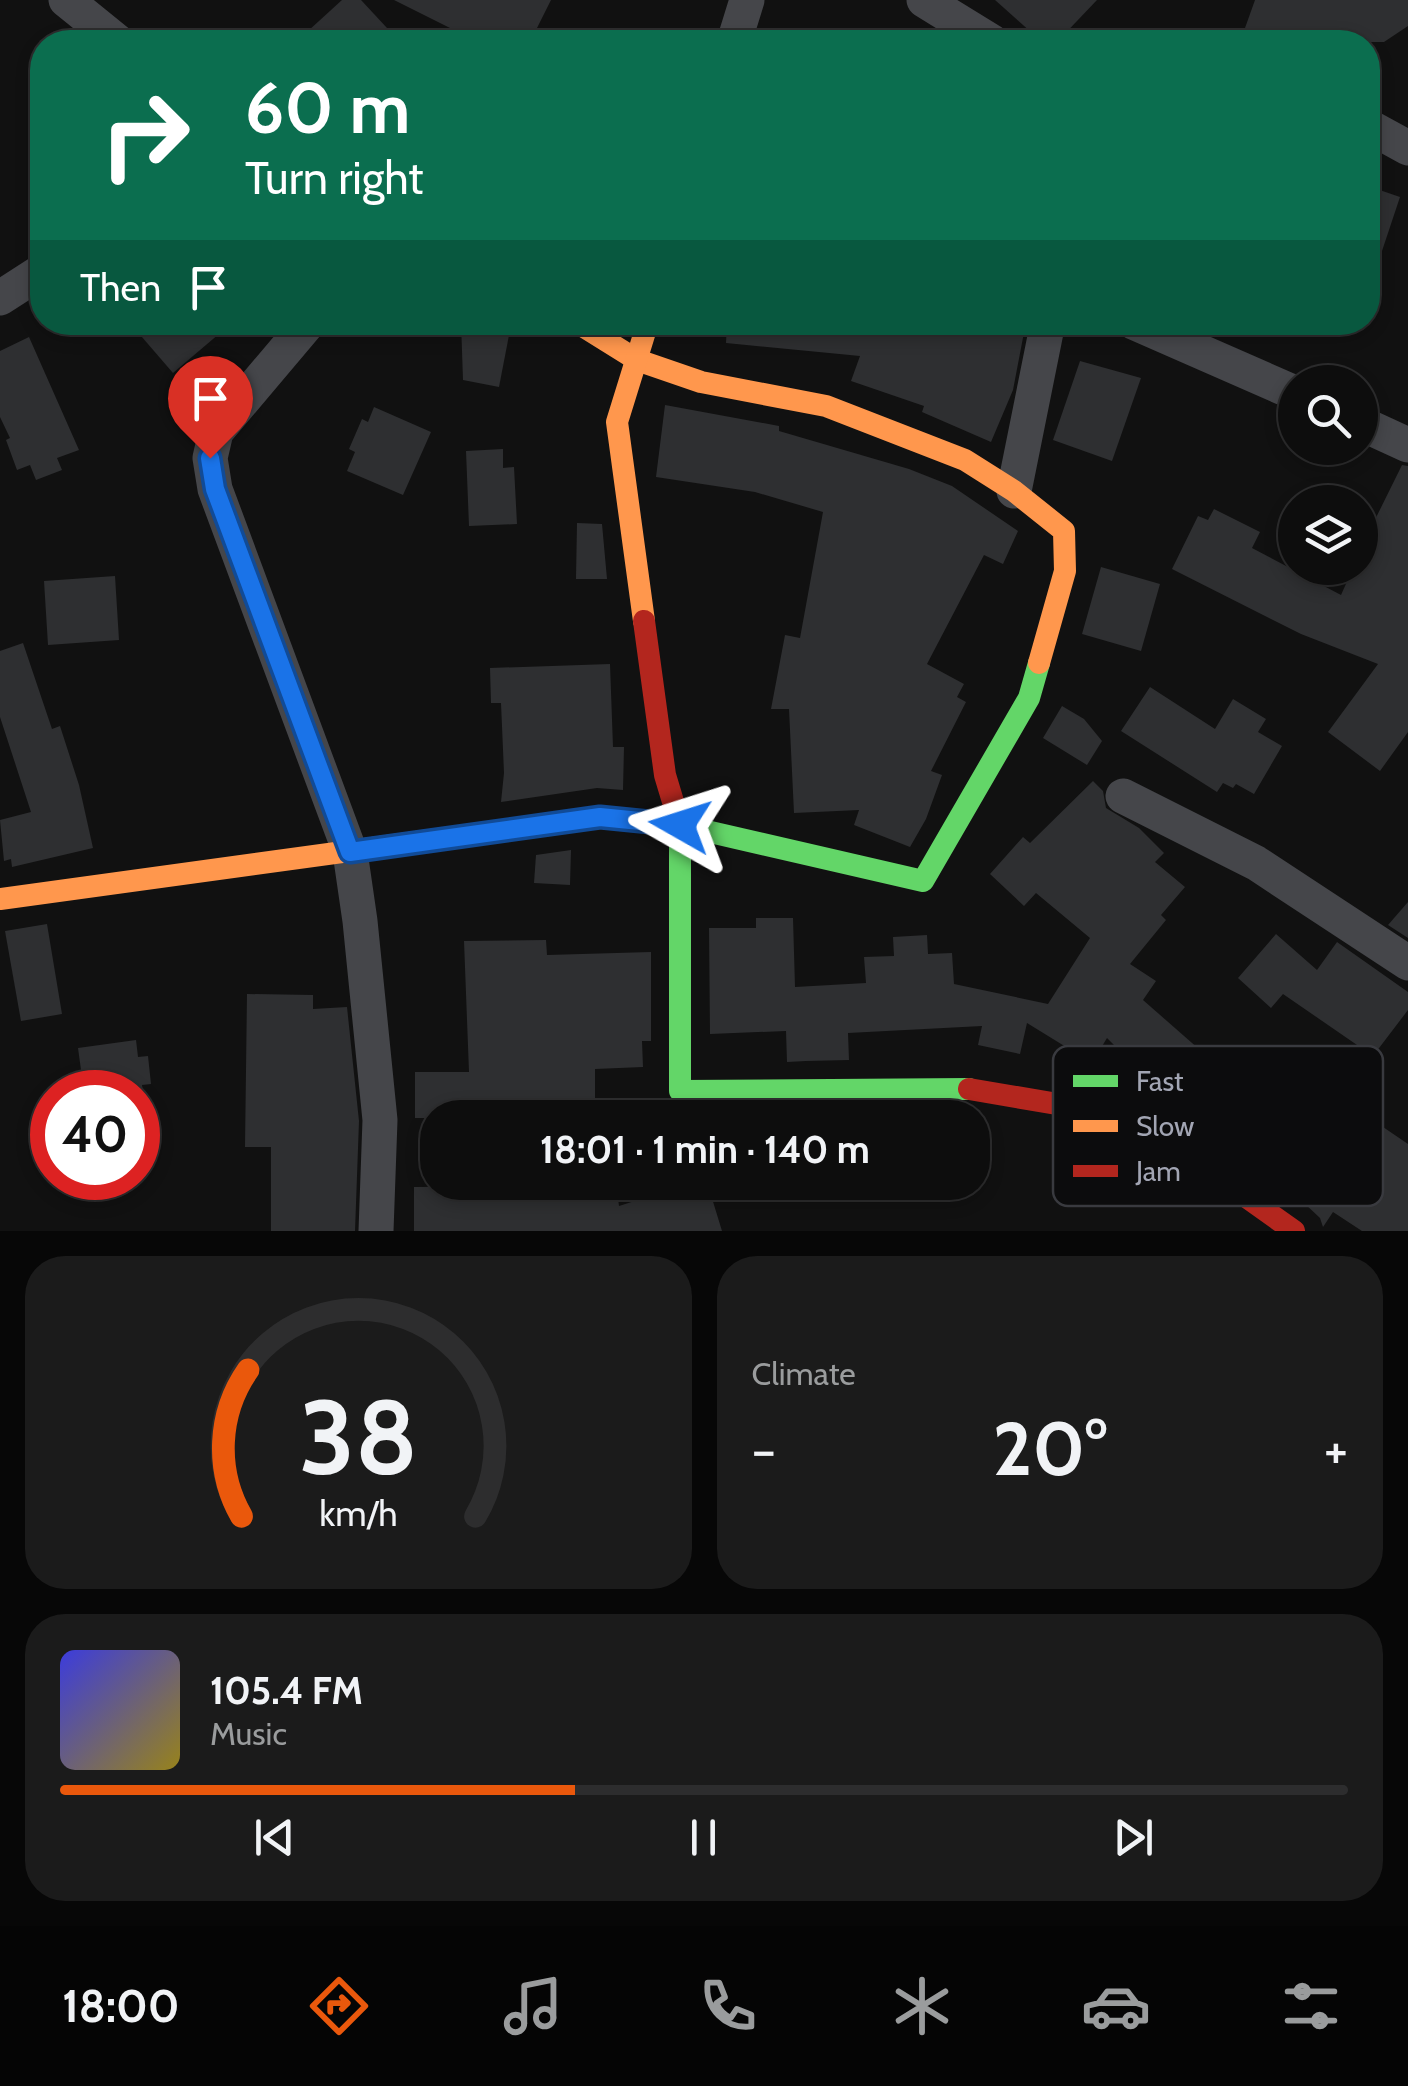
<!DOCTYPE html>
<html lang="en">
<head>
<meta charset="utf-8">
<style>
	:root { --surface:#0d0d0d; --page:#1b1b1b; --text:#f1f3f6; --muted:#9a9c9d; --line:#2d2d2e; --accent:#ea580c }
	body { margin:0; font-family:Cabin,sans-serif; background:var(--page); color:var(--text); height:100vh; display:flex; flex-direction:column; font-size:38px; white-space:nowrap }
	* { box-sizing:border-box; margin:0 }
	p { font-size:32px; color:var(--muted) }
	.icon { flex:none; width:55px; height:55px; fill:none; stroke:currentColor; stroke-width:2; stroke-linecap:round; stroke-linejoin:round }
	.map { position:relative; height:1231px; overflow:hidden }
	.panel { display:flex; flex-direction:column; gap:25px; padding:25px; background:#070707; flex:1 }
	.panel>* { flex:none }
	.guide { position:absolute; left:30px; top:30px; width:1350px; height:305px; border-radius:40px; box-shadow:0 5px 15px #0003,0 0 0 2px var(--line); background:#0b6e4f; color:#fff; overflow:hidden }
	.fabs { position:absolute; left:1278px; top:365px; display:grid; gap:20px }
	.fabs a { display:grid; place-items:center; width:100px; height:100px; border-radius:50%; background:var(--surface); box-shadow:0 5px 15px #0003,0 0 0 2px var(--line); font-size:50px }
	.speed { position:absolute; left:30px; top:1070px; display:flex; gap:20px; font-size:50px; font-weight:700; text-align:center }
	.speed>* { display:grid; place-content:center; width:130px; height:130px; border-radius:50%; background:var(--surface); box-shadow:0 5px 15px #0003,0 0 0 2px var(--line); line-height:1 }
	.speed .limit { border:15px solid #d22; background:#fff; color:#111 }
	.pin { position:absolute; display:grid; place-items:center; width:85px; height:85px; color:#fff; margin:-102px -42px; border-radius:50% 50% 50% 0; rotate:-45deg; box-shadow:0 0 10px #0007 }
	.pin .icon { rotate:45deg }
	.me { position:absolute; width:110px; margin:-55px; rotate:276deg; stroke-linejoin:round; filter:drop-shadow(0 0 8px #0008) }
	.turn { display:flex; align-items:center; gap:35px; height:210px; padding:0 50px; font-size:45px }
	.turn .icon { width:130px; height:130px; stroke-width:2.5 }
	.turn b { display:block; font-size:70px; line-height:85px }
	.then { display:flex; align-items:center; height:95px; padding:0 50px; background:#0003; gap:20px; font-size:38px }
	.big { font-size:75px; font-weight:800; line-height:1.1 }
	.panel .tile { flex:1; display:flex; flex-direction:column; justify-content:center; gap:15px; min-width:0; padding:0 35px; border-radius:40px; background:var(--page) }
	.panel .dial { align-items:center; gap:0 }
	.dial svg { height:260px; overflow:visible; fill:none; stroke:var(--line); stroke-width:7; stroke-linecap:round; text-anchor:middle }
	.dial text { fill:var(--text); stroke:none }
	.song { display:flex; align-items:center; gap:30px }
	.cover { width:120px; height:120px; border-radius:15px; background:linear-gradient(135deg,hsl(240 70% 55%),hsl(50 70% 35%)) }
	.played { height:10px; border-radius:5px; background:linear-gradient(90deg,var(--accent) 40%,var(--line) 40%) }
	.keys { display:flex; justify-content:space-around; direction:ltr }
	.heat { display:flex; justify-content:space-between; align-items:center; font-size:55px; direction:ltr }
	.panel .tiles { flex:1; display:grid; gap:25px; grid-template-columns:1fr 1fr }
	.tile:last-child { grid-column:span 2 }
	.trip { position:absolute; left:420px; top:1100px; width:570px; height:100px; border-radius:40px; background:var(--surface); box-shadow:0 5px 15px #0003,0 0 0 2px var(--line); font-weight:800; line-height:100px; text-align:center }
	.dock { display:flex; height:160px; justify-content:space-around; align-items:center; background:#050505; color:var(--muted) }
	.dock .icon { width:70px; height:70px }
	.dock .active { color:var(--accent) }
	.dock b { font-size:45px; color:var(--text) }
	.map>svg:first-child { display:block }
</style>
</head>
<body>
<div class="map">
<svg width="1408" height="1231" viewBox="0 0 1408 1231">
	<rect width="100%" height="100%" fill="#111"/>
	<g fill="#2e2f31">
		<polygon points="342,0 361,0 400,42 296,42"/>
		<polygon points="394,0 551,0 530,42 478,42"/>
		<polygon points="995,0 1097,0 1057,42 1042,42"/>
		<polygon points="1255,0 1408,0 1408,26 1384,42 1240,42"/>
		<polygon points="1368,186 1400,197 1373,278 1368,277"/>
		<polygon points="129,322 233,322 173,373"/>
		<polygon points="461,322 510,330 499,387 463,380"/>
		<polygon points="727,322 1026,322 1013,390 991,442 922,412 924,406 851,381 860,356 726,343"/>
		<polygon points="29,337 79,450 57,458 62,470 36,480 30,465 17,470 6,440 10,438 0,417 0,351"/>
		<polygon points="1080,361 1141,378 1112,461 1053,440"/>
		<polygon points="665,405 779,426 779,431 909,469 952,486 1018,531 1003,564 984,555 927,664 964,684 957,697 966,702 931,771 942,775 926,819 910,847 854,825 859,810 794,813 789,709 771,709 785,635 800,638 823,512 755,492 656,477"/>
		<polygon points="374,407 431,432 403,495 347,471 355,452 349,449 362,419 368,422"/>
		<polygon points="503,449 503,468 514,467 517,524 469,526 466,451"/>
		<polygon points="1402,465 1408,466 1408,732 1380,771 1328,732 1378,664 1301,634 1172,569 1198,516 1208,520 1214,509 1260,532 1252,548 1341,595 1353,568 1360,568 1360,550"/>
		<polygon points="577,523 602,524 607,579 576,579"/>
		<polygon points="1101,567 1160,584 1141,651 1082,634"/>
		<polygon points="115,576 119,640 48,645 44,581"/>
		<polygon points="23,643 52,729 60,726 79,785 93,848 12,867 11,859 4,861 0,820 31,812 0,717 0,651"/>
		<polygon points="610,664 613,747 624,747 623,790 597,788 501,802 504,773 501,703 491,703 490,668"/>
		<polygon points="1150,687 1215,729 1233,699 1266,719 1258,732 1282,746 1254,794 1236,784 1233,788 1223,783 1217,792 1121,731"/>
		<polygon points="1062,706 1084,719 1102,741 1087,765 1043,738"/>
		<polygon points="1093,781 1103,791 1106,808 1139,828 1164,853 1155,862 1185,887 1161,915 1166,920 1130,964 1156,981 1143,1000 1216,1064 1176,1107 1107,1038 1092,1063 1027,1023 1020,1054 978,1045 982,1026 848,1033 849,1060 806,1061 787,1062 786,1031 710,1034 709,928 756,928 756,918 793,918 795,987 866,983 864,957 894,956 893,937 927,935 928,954 952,953 954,984 1048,1004 1090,938 1036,893 1024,906 990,874 1023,837 1030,843"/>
		<polygon points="571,850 570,885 534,883 536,855"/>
		<polygon points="1408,902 1408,938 1388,925"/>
		<polygon points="47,924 62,1014 21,1021 5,931"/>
		<polygon points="1276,934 1317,970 1337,942 1408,992 1408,1010 1373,1056 1283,994 1271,1008 1238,978"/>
		<polygon points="546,940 547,955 651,952 651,1041 642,1041 643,1067 595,1069 595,1118 415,1118 415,1072 469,1072 464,941"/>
		<polygon points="247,994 313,995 313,1009 347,1007 359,1121 355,1231 271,1231 271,1147 245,1147"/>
		<polygon points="136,1040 138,1057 148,1056 151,1084 142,1085 143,1092 84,1092 78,1048"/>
		<polygon points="1357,1121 1377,1135 1383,1127 1408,1144 1408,1231 1362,1231 1333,1212 1323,1227 1320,1218 1303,1202"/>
		<polygon points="555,1182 616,1182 619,1206 694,1182 707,1182 722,1231 414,1231 414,1187 556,1186"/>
	</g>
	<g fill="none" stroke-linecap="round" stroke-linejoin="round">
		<g stroke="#45464a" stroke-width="35">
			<polyline points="66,0 118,42"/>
			<polyline points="924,0 992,42"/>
			<polyline points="734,42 747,0"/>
			<polyline points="1368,126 1408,148"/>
			<polyline points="0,298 42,271"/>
			<polyline points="309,322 216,432 210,458 215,489 350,852 360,921 380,1120 376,1231"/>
			<polyline points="1133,322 1295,393"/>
			<polyline points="1360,423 1408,445"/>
			<polyline points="1014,491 1048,322"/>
			<polyline points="1123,796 1256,863 1408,963"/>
		</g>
		<polyline stroke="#63d668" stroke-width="22" points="969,1089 680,1091 680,825 923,881 1029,698 1039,663"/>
		<g stroke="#ff974d" stroke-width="22">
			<polyline points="576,322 637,360 701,382 826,406 965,460 1014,491 1064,531 1065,571 1039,663"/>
			<polyline points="644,621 617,422 648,322"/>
			<polyline points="0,899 533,826"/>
		</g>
		<g stroke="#b3261e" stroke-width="22">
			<polyline points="533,826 600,817 680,825 665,775 644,621"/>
			<polyline points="969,1089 1134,1117 1294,1231"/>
		</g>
	</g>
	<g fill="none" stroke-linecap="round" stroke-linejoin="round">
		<defs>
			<polyline id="route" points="210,458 215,489 350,852 600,817 680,825"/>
		</defs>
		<use href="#route" stroke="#114b97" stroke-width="25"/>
		<use href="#route" stroke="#1a73e8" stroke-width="18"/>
	</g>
	<rect x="1053" y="1046" width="330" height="160" rx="15" fill="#0c0c0d" stroke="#393a3f" stroke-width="2.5"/>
	<rect x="1073" y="1075" width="45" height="12" fill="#63d668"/>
	<rect x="1073" y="1120" width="45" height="12" fill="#ff974d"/>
	<rect x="1073" y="1165" width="45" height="12" fill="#b3261e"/>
	<g font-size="28" fill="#a2a5b3">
		<text x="1136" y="1091">Fast</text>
		<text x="1136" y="1136">Slow</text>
		<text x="1136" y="1181">Jam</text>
	</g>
</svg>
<div class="fabs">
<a><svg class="icon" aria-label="search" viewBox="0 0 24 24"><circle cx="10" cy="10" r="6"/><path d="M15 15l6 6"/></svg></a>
<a><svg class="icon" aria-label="layers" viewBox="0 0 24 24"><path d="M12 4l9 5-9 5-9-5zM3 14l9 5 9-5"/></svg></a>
</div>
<div class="speed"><div class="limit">40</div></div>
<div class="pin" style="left:210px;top:458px;background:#d93025"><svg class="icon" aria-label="arrive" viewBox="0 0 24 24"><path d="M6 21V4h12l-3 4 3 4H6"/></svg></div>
<svg class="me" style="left:680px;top:825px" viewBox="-20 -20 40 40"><path d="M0-17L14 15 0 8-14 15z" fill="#1a73e8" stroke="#fff" stroke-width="4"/></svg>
<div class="trip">18:01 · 1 min · 140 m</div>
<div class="guide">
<div class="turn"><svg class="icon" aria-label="right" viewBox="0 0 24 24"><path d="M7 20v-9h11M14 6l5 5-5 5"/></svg><div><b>60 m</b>Turn right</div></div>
<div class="then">Then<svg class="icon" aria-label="arrive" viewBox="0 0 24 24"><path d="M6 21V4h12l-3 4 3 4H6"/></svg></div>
</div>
</div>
<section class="panel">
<div class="tiles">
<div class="tile dial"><svg viewBox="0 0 100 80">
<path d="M14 69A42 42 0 1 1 86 69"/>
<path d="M14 69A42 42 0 0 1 16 24" stroke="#ea580c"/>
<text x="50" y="56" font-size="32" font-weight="700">38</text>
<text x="50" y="72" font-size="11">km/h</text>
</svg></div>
<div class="tile"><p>Climate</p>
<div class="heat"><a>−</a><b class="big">20°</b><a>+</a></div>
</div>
<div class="tile">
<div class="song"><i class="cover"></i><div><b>105.4 FM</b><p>Music</p></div></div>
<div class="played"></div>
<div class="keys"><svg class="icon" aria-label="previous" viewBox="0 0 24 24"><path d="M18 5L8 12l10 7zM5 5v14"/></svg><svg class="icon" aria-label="pause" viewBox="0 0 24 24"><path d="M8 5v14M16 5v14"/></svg><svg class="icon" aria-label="next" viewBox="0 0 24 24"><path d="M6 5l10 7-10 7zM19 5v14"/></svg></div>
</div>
</div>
</section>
<nav class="dock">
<b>18:00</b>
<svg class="icon active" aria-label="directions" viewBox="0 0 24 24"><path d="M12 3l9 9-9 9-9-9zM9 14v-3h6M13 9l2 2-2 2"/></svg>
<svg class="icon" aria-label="music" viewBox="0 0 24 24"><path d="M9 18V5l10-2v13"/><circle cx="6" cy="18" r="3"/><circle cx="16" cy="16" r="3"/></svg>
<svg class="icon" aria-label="phone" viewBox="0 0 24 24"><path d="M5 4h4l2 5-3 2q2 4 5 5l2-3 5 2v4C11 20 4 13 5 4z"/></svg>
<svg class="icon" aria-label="climate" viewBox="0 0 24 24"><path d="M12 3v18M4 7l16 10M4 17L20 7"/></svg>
<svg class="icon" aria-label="car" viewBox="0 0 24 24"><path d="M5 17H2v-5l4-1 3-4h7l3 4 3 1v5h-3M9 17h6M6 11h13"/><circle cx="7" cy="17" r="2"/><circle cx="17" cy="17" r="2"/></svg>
<svg class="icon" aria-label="filters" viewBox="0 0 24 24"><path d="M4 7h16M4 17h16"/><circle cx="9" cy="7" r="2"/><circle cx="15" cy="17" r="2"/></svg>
</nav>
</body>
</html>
